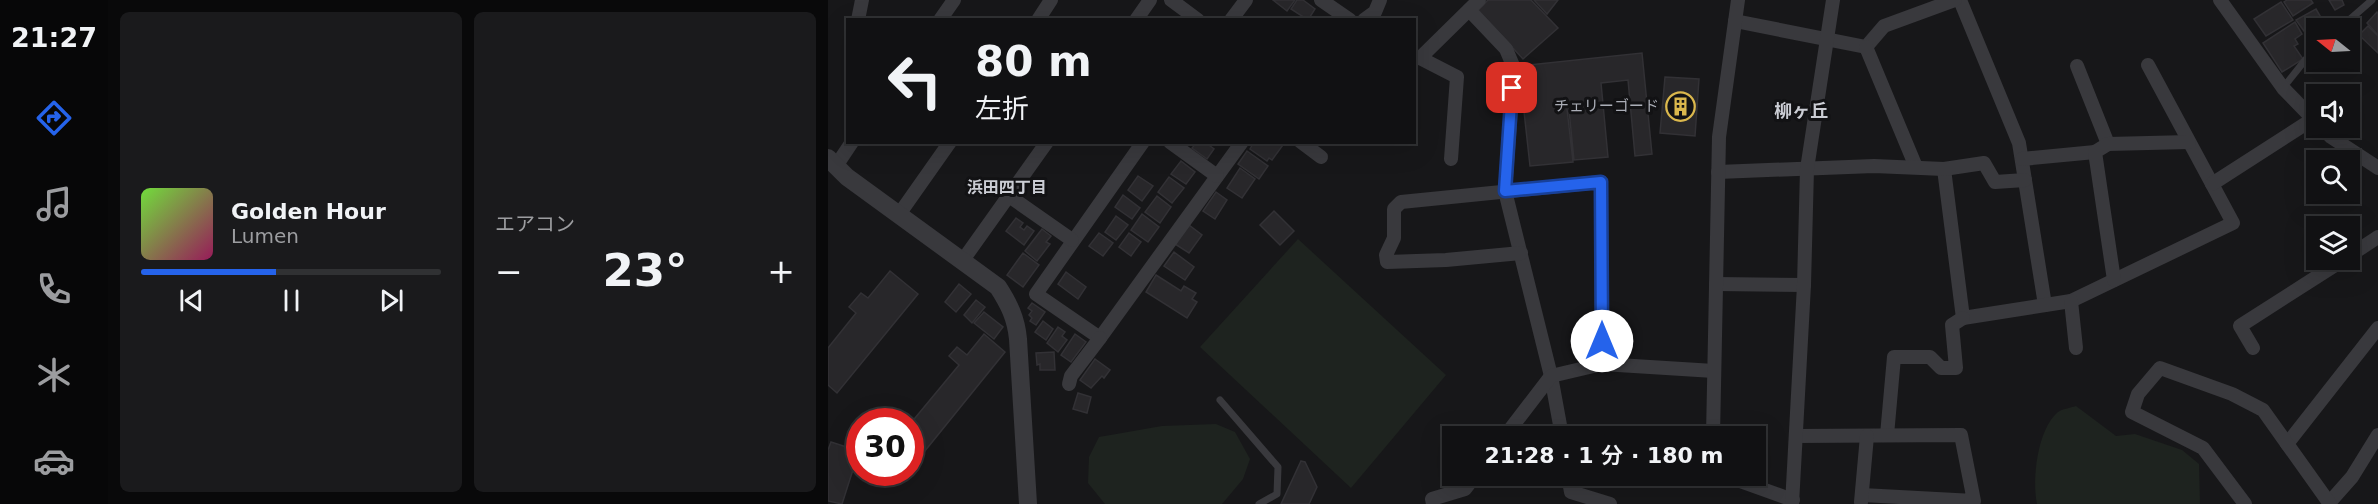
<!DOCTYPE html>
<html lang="ja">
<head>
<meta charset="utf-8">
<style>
	:root { --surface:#111113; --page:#1a1a1c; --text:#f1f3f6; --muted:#9c9da0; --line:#303133; --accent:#2563eb }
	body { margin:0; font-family:"DejaVu Sans","Noto Sans JP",sans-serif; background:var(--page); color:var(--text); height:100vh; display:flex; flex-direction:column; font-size:22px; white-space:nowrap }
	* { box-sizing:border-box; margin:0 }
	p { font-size:20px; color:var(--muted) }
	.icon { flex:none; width:33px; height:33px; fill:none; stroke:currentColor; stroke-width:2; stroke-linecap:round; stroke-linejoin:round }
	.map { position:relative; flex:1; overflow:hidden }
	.sheet { display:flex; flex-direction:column; gap:12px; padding:12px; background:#09090a; width:720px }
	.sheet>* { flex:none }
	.hud { position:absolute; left:18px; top:18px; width:570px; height:126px; border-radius:0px; box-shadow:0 6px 24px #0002,0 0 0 2px var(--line); background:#111113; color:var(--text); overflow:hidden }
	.needle { width:39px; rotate:288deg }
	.controls { position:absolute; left:1478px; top:18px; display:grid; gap:12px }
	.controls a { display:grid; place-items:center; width:54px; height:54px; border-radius:0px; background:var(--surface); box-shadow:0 6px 24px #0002,0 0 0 2px var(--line); font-size:30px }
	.speed { position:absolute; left:18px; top:408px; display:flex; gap:12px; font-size:30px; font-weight:700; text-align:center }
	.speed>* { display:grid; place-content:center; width:78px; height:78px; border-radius:50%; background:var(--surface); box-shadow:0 6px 24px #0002,0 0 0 2px var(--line); line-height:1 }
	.speed .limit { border:9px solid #d22; background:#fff; color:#111 }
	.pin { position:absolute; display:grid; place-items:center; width:51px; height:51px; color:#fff; margin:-26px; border-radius:12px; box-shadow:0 3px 9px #0006 }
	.me { position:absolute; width:66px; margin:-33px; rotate:0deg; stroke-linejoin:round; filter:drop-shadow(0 0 4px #0008) }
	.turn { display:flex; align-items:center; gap:21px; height:126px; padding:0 30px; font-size:27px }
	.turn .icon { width:78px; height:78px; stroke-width:2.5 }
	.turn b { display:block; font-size:42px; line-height:51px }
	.big { font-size:45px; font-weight:600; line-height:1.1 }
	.sheet .card { flex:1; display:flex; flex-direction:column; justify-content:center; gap:9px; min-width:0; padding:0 21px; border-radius:9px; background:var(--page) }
	.song { display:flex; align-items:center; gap:18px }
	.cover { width:72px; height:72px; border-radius:9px; background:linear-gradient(135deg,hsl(100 70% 55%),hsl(330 70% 35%)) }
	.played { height:6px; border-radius:3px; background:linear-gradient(90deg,var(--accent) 45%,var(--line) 45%) }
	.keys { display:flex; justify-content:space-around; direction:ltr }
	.heat { display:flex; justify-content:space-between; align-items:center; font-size:33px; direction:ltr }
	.sheet .tiles { flex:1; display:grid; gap:12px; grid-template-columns:repeat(2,1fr) }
	.trip { position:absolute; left:614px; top:426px; width:324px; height:60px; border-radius:0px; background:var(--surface); box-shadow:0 6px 24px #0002,0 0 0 2px var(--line); font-weight:600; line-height:60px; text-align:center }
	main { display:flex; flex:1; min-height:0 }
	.menu { display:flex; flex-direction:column; width:108px; justify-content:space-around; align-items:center; background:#070708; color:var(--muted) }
	.menu .icon { width:42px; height:42px }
	.menu .active { color:var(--accent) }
	.menu b { font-size:27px; color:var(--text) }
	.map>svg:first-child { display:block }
</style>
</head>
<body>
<main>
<nav class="menu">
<b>21:27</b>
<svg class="icon active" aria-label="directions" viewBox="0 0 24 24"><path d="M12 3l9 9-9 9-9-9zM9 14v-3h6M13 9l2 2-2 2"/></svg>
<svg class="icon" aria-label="music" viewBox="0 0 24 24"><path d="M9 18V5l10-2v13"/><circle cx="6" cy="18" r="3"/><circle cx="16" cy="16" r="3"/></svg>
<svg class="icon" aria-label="phone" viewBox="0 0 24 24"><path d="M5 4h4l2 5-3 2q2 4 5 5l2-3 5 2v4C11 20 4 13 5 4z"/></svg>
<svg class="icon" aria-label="climate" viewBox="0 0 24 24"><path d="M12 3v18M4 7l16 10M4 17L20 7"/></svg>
<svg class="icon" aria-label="car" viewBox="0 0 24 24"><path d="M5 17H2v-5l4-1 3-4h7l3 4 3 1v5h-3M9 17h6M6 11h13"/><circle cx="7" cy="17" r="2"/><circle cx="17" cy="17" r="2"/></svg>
</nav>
<section class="sheet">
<div class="tiles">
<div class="card">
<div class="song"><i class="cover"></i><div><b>Golden Hour</b><p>Lumen</p></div></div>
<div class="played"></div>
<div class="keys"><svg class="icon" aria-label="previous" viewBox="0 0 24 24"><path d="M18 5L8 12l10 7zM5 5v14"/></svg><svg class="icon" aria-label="pause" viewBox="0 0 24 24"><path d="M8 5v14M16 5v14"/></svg><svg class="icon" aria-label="next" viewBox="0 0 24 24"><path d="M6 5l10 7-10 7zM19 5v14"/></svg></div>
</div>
<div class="card"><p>エアコン</p>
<div class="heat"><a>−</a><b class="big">23°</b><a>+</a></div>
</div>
</div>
</section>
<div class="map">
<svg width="1550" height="504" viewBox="0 0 1550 504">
	<rect width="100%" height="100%" fill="#171719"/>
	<g fill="#1e231f">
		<polygon points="470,239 618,375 523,488 372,347"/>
		<path d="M1248,406L1288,436L1307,434L1354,450L1371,464L1372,504H1209C1204,479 1209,430 1230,412C1234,409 1242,408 1248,406Z"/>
		<polygon points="388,424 407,432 422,459 415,479 394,504 277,504 260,483 261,457 271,437 334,426"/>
	</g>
	<g fill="#28272a" stroke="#323135" stroke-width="1.5">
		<polygon points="445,0 467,0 459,11"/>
		<polygon points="469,0 475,0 487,9 480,20 463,9"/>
		<polygon points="660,0 703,0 730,28 695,59 650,10"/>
		<polygon points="706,0 730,0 719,14"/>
		<polygon points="1459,0 1483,0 1485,3 1465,16 1456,2"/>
		<polygon points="1501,0 1514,0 1516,5 1507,10"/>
		<polygon points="1453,2 1465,20 1438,36 1426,19"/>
		<polygon points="1488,9 1499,28 1488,28 1488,34 1481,38 1468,20"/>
		<polygon points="1549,12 1550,14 1550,35 1539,23"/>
		<polygon points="1467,22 1474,34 1467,39 1470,44 1466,46 1475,59 1454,72 1435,43"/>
		<polygon points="1540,26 1550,36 1550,53 1531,35"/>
		<polygon points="814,53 824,154 807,156 800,80 773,83 780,157 746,160 740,100 738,100 745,162 702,166 691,66"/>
		<polygon points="837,77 871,79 867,136 832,133"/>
		<polygon points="369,142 377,142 386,149 379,159 364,148"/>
		<polygon points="426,142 451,142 455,145 444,160 441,158 439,161 422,149"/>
		<polygon points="419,151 440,166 431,179 410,164"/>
		<polygon points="353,161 367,172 358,184 343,174"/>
		<polygon points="412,168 427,179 414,198 399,188"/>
		<polygon points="310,176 325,186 314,201 300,190"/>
		<polygon points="341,177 356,188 344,203 330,192"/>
		<polygon points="388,192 399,200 387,219 375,211"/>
		<polygon points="295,195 312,208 304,219 287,207"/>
		<polygon points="329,196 343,207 332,223 317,212"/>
		<polygon points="446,211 466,231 452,245 432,225"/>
		<polygon points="314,214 331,227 320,242 303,230"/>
		<polygon points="288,216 300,225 288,240 277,232"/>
		<polygon points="188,218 195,223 192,227 196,230 199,226 206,231 196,245 178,231"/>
		<polygon points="361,225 374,235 361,253 347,244"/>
		<polygon points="214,229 223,236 218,242 222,244 209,261 197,251"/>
		<polygon points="271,233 285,243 275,256 261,246"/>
		<polygon points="301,233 313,242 303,256 291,247"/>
		<polygon points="346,252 366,267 357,280 336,266"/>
		<polygon points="195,253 211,265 195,287 179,275"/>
		<polygon points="62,271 90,294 9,393 0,385 0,348 28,313 21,307 33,293 40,298"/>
		<polygon points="238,272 258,287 250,299 230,284"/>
		<polygon points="328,275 353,291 356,286 368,293 364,299 369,302 359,318 318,292"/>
		<polygon points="131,284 143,294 128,312 117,302"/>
		<polygon points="148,300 157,307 144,323 136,315"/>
		<polygon points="204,303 217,312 208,325 202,321 204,318 201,315 204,311 200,308"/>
		<polygon points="156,312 175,327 166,339 146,323"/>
		<polygon points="215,321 225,329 218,340 207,332"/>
		<polygon points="230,327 237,332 234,336 239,340 230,352 219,343"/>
		<polygon points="156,334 177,352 88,462 82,458 82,424 131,365 121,356 129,347 139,355"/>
		<polygon points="247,334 258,342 243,362 233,355"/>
		<polygon points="226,352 227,370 212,370 212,364 209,365 208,353"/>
		<polygon points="267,359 282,370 276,378 274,376 263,388 252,380"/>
		<polygon points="250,393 263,397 259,413 245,409"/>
		<polygon points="3,442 31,451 14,504 0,501 0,450"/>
		<polygon points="473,461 477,462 489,487 481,504 453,504"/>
	</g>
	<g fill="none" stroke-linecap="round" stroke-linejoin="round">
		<g stroke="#39393d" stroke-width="7">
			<polyline points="1512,28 1544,0"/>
			<polyline points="1455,88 1478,59 1488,50"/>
			<polyline points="392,400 450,467 449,494 431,504"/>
		</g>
		<g stroke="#39393d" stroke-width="14">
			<polyline points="343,0 370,20"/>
			<polyline points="493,0 522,20"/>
			<polyline points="1132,0 1191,143 1217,305"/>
			<polyline points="1392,0 1455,88 1488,122"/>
			<polyline points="641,10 678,49 686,68 677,191 723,376 734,436"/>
			<polyline points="30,20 34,0"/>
			<polyline points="112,20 126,0"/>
			<polyline points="210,20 223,0"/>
			<polyline points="308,20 322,0"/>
			<polyline points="403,20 418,0"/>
			<polyline points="536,20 547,12 552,0"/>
			<polyline points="907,21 1038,47 1056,26 1127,0"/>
			<polyline points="1038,47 1088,167"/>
			<polyline points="1249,66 1280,144"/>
			<polyline points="1494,128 1503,137 1550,168"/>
			<polyline points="315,142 208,294 272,338 414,142"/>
			<polyline points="342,142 389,176"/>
			<polyline points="473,142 493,157"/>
			<polyline points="623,159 629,77 592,58 651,0"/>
			<polyline points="1194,159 1267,152"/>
			<polyline points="8,166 24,142"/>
			<polyline points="1116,169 1135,318 1243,301 1405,223 1320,65"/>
			<polyline points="890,172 1046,166 1116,169 1156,163 1167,182 1197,180"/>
			<polyline points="1384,184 1485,119"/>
			<polyline points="181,196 244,240"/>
			<polyline points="72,213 122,142"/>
			<polyline points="693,253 618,260 559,262 558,255 566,238 566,209 573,202 773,182 774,364"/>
			<polyline points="1521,256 1550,237"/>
			<polyline points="135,260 219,142"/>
			<polyline points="1286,280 1267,152 1280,144 1361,142"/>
			<polyline points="888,284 976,285"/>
			<polyline points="1243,301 1248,348"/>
			<polyline points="1425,348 1412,326 1515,260"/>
			<polyline points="241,384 243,376 272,338"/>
			<polyline points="1059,435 1066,357 1102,357 1113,368 1128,368 1124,325 1135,318"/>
			<polyline points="677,436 723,376 774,364 886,371"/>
			<polyline points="885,436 891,137 910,0"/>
			<polyline points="968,436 1133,435 1146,501 1034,495"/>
			<polyline points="1459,444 1550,328"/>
			<polyline points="740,476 743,492 782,504"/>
			<polyline points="898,476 965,500"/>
			<polyline points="1033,502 1039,436"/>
			<polyline points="1501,503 1524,477 1550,435"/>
			<polyline points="605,504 604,499 637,489 647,476"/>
			<polyline points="964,504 976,285 979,169 1005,0"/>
			<polyline points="1417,504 1375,448 1304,412 1310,394 1332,368 1404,394 1435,410 1502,504"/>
		</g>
		<path stroke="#39393d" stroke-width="18" d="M0,158L19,177L170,287C181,304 188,318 190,339L200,504"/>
	</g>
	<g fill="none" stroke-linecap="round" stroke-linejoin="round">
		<defs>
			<polyline id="route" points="684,88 677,191 773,182 774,341"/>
		</defs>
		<use href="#route" stroke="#184099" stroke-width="15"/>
		<use href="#route" stroke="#2563eb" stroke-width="10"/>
	</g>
	<defs>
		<symbol id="building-ring" viewBox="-11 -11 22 22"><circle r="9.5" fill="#121214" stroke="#dbb84d" stroke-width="1.5"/><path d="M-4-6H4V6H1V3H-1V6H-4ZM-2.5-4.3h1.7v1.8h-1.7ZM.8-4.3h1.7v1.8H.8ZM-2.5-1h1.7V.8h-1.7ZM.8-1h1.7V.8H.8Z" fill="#dbb84d"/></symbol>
	</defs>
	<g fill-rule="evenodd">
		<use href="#building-ring" x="836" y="90" width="33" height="33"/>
	</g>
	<g text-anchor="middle" stroke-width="6" stroke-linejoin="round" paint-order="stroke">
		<g font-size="15" fill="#abaeb7" stroke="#121214" text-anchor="end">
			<text x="831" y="111">チェリーゴード</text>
		</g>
		<g font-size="16" font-weight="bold" fill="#cbcdd4" stroke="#121214">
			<text x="179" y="193">浜田四丁目</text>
		</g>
		<g font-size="18" font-weight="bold" fill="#cbcdd4" stroke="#121214">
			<text x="973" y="117">柳ヶ丘</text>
		</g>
	</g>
</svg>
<div class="controls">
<a><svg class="needle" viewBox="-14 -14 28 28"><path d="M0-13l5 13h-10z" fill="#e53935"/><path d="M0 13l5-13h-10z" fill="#9c9da0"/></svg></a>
<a><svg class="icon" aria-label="sound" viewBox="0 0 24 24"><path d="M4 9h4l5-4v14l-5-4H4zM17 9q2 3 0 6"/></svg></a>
<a><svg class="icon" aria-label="search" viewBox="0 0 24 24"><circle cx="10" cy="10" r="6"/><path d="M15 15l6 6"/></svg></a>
<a><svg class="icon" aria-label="layers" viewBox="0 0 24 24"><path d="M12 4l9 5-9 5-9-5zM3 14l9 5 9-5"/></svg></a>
</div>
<div class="speed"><div class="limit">30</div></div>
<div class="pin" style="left:684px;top:88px;background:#d93025"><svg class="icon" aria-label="arrive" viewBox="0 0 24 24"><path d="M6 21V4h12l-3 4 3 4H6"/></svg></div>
<svg class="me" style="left:774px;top:341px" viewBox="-20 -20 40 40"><circle r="19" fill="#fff"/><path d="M0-13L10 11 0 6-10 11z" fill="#2563eb"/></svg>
<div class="trip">21:28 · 1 分 · 180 m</div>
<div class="hud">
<div class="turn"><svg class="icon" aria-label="left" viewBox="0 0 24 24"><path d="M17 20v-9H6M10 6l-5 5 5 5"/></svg><div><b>80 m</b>左折</div></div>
</div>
</div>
</main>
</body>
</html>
